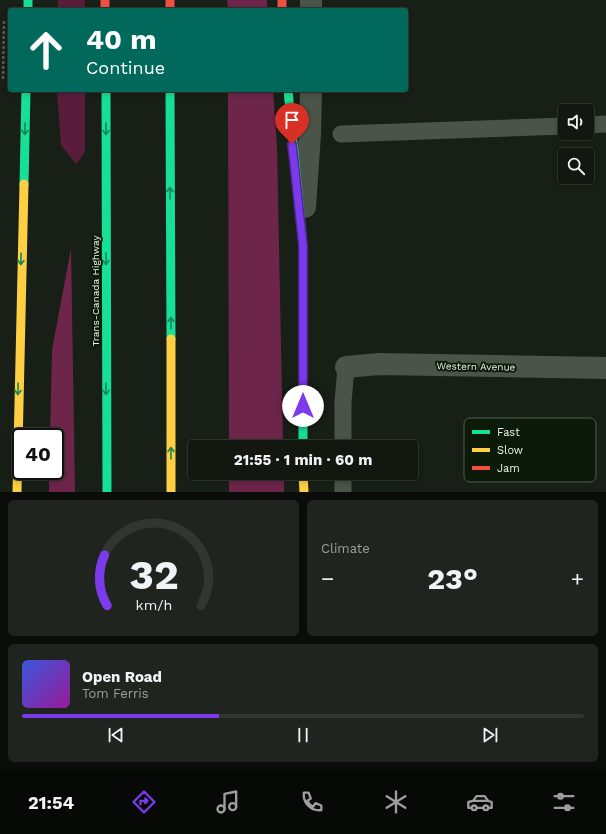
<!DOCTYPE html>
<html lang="en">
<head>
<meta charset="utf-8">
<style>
	:root { --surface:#121710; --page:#1f241e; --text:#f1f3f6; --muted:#9c9f9f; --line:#313630; --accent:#7c3aed }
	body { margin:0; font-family:"Work Sans",sans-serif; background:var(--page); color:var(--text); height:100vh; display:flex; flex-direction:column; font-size:15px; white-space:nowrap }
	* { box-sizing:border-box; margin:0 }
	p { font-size:13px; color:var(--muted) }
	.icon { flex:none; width:22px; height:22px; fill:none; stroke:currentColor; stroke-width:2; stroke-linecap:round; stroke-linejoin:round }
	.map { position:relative; height:492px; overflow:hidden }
	.panel { display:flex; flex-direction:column; gap:8px; padding:8px; background:#0a0d09; flex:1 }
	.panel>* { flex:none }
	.guide { position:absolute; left:8px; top:8px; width:400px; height:84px; border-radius:4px; box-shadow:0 2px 6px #0003,0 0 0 1px var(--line); background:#00695c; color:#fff; overflow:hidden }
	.tools { position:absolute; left:558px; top:104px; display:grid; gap:8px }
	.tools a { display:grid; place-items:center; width:36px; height:36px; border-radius:4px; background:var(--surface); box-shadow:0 2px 6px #0003,0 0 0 1px var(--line); font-size:20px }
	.speed { position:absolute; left:12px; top:428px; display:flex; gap:8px; font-size:20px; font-weight:700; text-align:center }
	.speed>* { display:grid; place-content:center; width:52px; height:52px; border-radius:50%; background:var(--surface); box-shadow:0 2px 6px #0003,0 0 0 1px var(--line); line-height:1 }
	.speed .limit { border:2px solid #111; border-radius:6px; background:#fff; color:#111 }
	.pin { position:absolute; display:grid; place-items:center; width:34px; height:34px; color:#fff; margin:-41px -17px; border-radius:50% 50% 50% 0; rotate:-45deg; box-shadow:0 0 4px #0007 }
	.pin .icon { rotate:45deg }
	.me { position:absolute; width:44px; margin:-22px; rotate:0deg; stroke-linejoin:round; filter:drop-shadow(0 0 3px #0008) }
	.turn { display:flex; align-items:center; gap:14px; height:84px; padding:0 12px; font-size:18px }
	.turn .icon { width:52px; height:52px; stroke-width:2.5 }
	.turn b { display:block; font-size:28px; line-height:34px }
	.big { font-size:30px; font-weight:700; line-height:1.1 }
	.panel .tile { flex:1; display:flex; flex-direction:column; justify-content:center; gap:6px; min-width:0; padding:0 14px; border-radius:6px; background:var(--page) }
	.panel .dial { align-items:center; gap:0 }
	.dial svg { height:104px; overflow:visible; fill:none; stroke:var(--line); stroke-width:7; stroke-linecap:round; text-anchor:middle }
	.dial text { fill:var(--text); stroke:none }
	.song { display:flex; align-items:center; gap:12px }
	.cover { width:48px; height:48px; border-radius:6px; background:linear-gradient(135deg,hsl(230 70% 55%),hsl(300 70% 35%)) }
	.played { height:4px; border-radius:2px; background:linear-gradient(90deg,var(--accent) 35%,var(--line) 35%) }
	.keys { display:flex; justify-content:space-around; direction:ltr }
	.heat { display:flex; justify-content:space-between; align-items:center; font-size:22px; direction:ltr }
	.panel .tiles { flex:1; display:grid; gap:8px; grid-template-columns:1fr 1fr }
	.tile:last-child { grid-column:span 2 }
	.trip { position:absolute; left:188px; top:440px; width:230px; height:40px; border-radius:4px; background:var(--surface); box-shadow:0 2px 6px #0003,0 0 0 1px var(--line); font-weight:700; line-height:40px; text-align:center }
	.tabs { display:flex; height:64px; justify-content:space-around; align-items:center; background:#070906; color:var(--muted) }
	.tabs .icon { width:28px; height:28px }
	.tabs .on { color:var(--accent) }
	.tabs b { font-size:18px; color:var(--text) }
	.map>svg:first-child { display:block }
</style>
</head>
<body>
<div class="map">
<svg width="606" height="492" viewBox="0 0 606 492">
	<rect width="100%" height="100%" fill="#181f16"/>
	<g fill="#591d3b">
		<rect x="58" y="0" width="27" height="10"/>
		<polygon points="57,90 85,90 85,152 76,164 61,145"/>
	</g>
	<g fill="#6e254a">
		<polygon points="227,0 267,0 267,10 228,10"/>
		<polygon points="228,90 273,90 277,146 283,447 229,447"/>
		<polygon points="71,248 75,492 49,492 49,471 55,471 55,437 50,437 52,350"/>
		<rect x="229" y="473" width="55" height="19"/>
	</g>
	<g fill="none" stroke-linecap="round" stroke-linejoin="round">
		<polyline stroke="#555c53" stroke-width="2.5" stroke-dasharray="3 2" stroke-linecap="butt" points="3,79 4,20"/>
		<g stroke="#4b5449" stroke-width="17">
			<polyline points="587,125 606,124"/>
			<polyline points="341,134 565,126"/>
			<polyline points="343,447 343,402 346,367"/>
			<polyline points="343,492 343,473"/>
		</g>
		<g stroke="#4b5449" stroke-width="22">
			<polyline points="311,10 311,0"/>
			<polyline points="305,207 310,134 311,90"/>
			<polyline points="346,367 379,364 606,368"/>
		</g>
		<g stroke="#16e098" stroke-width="9">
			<polyline points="28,0 28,10"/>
			<polyline points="106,90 107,492"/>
			<polyline points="170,90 171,339"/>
			<polyline points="288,90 303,246"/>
			<polyline points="24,184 26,90"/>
			<polyline points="303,246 303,447"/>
		</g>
		<g stroke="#ffcf43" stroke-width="9">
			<polyline points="171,339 171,492"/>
			<polyline points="303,473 304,492"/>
			<polyline points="17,492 24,184"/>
		</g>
		<g stroke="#f24e42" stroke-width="9">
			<polyline points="105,0 105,10"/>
			<polyline points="170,0 170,10"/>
			<polyline points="282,0 282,10"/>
		</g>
	</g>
	<defs><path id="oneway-shaft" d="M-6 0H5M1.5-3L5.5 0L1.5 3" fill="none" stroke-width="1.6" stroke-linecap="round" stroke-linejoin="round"/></defs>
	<g stroke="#128758">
		<use href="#oneway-shaft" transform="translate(25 129) rotate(91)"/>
		<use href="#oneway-shaft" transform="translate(106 129) rotate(90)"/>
		<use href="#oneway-shaft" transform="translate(170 193) rotate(-90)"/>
		<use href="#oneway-shaft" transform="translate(21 259) rotate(91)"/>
		<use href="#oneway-shaft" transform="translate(106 259) rotate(90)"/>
		<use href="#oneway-shaft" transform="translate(171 323) rotate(-90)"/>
		<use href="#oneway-shaft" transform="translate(18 389) rotate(91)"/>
		<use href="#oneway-shaft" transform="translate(106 389) rotate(90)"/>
		<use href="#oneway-shaft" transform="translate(171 453) rotate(-90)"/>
	</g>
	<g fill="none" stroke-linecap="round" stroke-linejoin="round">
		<defs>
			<polyline id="route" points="292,144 303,246 303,406"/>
		</defs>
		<use href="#route" stroke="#51269a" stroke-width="10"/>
		<use href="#route" stroke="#7c3aed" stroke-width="7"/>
	</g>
	<g text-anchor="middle" stroke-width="4" stroke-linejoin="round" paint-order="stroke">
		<g font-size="10" fill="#ebf5e9" stroke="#0c1a09">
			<text transform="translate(95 291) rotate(-90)" y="4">Trans-Canada Highway</text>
			<text transform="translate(476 366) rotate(1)" y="4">Western Avenue</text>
		</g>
	</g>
	<rect x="464" y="418" width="132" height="64" rx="6" fill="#0c1a09" stroke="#4f5c4c" stroke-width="1"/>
	<rect x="472" y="430" width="18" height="4" fill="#16e098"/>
	<rect x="472" y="448" width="18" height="4" fill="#ffcf43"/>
	<rect x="472" y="466" width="18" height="4" fill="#f24e42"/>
	<g font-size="11" fill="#ebf5e9">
		<text x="497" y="436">Fast</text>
		<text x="497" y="454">Slow</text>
		<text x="497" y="472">Jam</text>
	</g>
</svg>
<div class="tools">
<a><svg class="icon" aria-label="sound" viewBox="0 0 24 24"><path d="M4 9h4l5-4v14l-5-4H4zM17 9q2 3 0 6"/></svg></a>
<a><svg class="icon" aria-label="search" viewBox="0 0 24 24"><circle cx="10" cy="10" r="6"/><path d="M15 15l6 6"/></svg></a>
</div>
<div class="speed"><div class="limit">40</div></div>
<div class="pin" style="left:292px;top:144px;background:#d93025"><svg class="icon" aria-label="arrive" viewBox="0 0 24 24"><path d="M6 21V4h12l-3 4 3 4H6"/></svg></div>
<svg class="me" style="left:303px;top:406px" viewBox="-20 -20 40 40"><circle r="19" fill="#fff"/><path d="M0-13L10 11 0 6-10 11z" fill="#7c3aed"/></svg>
<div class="trip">21:55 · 1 min · 60 m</div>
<div class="guide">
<div class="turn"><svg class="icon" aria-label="ahead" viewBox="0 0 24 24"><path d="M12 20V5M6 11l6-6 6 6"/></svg><div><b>40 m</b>Continue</div></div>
</div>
</div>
<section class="panel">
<div class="tiles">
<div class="tile dial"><svg viewBox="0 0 100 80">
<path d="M14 69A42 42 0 1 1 86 69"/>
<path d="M14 69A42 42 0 0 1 12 30" stroke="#7c3aed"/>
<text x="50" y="56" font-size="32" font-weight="700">32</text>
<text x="50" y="72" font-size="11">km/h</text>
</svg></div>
<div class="tile"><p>Climate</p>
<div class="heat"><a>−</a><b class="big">23°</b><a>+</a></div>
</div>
<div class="tile">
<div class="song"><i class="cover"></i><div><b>Open Road</b><p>Tom Ferris</p></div></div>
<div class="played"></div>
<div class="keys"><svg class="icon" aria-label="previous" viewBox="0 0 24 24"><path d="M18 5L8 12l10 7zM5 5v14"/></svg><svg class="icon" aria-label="pause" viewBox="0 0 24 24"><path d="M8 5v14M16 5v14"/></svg><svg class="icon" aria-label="next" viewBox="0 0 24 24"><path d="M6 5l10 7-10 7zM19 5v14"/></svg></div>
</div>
</div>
</section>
<nav class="tabs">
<b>21:54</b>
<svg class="icon on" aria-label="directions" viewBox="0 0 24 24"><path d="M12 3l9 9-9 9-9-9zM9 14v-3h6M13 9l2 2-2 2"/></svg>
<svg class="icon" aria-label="music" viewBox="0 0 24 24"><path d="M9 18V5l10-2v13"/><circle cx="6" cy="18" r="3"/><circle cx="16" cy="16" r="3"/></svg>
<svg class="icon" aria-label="phone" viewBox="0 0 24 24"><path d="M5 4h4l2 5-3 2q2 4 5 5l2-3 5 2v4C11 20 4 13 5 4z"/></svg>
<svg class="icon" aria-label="climate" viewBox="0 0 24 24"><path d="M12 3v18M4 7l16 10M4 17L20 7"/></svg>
<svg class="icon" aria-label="car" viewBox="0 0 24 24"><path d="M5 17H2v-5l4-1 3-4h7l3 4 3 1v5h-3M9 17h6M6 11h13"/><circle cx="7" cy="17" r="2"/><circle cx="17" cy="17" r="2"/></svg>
<svg class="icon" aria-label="filters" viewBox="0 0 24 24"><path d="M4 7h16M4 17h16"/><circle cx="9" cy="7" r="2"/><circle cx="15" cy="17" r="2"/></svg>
</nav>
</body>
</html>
